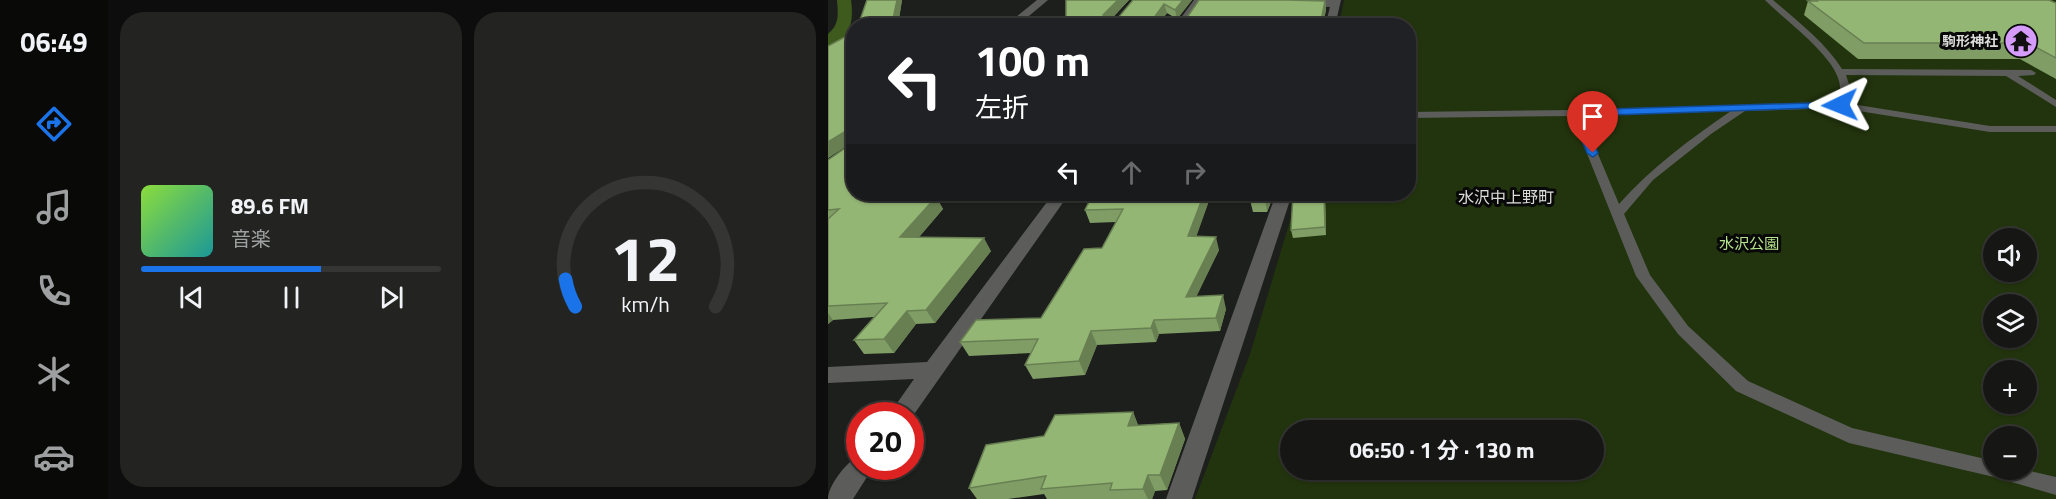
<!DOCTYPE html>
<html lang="ja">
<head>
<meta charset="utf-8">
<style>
	:root { --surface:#161715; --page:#232422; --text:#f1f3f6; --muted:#9e9fa0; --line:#353634; --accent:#1a73e8 }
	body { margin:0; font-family:"Titillium Web","Noto Sans JP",sans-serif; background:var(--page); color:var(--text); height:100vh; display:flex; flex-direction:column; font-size:22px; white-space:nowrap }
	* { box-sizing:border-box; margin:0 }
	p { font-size:20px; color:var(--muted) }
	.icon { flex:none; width:33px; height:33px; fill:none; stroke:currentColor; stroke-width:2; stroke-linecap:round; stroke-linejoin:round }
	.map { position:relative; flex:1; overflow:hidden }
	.drawer { display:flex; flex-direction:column; gap:12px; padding:12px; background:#0c0d0c; width:720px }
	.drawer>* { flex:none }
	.guide { position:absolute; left:18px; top:18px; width:570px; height:183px; border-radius:24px; box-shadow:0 2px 4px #0004,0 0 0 2px var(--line); background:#202124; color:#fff; overflow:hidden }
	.tools { position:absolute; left:1155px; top:228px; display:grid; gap:12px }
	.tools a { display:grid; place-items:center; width:54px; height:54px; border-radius:50%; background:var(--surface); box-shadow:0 2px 4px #0004,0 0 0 2px var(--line); font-size:30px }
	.speed { position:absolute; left:18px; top:402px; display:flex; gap:12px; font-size:30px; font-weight:700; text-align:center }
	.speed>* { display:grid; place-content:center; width:78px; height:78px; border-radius:50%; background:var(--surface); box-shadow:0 2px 4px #0004,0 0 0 2px var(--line); line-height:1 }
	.speed .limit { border:9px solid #d22; background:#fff; color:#111 }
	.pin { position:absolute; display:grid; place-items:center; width:51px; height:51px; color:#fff; margin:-62px -26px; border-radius:50% 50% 50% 0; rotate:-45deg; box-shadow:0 0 6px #0007 }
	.pin .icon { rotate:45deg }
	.me { position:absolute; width:66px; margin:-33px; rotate:268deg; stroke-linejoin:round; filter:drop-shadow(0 0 4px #0008) }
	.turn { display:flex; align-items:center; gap:21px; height:126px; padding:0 30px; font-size:27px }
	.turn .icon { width:78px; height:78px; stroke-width:2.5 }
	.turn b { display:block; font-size:42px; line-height:51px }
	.lanes { display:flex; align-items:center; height:57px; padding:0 30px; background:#0003; justify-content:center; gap:30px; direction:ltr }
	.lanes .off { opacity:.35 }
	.drawer .card { flex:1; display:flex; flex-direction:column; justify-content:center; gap:9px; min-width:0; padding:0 21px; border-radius:24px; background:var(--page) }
	.drawer .dial { align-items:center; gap:0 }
	.dial svg { height:156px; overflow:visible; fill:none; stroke:var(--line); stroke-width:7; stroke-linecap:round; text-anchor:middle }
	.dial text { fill:var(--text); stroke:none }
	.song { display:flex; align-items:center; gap:18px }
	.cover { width:72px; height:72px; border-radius:9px; background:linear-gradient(135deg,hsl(90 70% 55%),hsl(180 70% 35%)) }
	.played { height:6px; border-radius:3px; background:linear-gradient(90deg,var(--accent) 60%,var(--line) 60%) }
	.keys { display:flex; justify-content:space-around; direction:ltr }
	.drawer .tiles { flex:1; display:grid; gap:12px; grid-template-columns:repeat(2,1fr) }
	.trip { position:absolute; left:452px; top:420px; width:324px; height:60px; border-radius:30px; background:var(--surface); box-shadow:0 2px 4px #0004,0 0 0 2px var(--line); font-weight:700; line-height:60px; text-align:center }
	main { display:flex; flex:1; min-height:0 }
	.tab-bar { display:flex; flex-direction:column; width:108px; justify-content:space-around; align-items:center; background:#090908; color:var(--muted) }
	.tab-bar .icon { width:42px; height:42px }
	.tab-bar .current { color:var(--accent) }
	.tab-bar b { font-size:27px; color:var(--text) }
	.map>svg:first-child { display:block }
</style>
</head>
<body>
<main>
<nav class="tab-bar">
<b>06:49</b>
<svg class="icon current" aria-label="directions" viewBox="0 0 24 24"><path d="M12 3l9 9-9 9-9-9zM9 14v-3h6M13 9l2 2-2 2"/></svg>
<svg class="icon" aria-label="music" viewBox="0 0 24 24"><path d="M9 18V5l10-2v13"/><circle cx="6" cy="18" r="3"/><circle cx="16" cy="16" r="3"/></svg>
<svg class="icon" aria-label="phone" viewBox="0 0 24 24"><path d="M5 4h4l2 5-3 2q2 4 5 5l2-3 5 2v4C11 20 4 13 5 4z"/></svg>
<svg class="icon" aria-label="climate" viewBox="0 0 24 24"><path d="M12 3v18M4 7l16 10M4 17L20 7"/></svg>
<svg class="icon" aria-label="car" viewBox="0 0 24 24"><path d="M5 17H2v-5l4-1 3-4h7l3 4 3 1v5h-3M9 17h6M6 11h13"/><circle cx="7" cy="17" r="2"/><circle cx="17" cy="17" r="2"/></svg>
</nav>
<section class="drawer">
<div class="tiles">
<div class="card">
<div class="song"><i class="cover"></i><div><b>89.6 FM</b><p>音楽</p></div></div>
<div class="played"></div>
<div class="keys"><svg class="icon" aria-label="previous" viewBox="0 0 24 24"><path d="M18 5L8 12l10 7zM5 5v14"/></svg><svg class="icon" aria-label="pause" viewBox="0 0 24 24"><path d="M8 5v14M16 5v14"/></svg><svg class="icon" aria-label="next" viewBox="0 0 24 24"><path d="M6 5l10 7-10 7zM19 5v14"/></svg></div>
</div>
<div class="card dial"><svg viewBox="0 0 100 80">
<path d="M14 69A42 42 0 1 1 86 69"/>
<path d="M14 69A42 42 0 0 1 9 55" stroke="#1a73e8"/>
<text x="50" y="56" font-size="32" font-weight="700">12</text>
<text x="50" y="72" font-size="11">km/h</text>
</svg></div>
</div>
</section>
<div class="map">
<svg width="1228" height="499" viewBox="0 0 1228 499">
	<rect width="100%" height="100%" fill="#1d1f1c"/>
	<path fill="#22340d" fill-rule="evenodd" d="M516,0H1228V499H367L422,354L470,194H580V26L511,25ZM1166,238H1198V272H1166ZM1166,304H1198V338H1166ZM1166,370H1198V404H1166ZM462,430H765V470H462ZM1166,436H1198V470H1166Z"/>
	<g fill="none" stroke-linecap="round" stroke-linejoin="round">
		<path fill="#3e5b1d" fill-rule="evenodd" d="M9,0H23C26,20 23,40 0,46V34C12,24 10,14 9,0Z"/>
		<path fill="#5c5d5b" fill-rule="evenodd" d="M937,0H945C969,21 997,42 1014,69L1203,70L1208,73L1206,75L1190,76L1228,100V107L1178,76L1018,75L1022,87L1017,103L1162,126H1228V132H1162L1012,108L917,111L883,134L825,180L796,214L822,275L860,326L920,381L1024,428L1166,461V470H1198L1228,477V495L1166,477L1021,443L908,391L850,334L808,276L744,116L580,118V112L748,110L1008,102C1009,98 1012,93 1012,89C1014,60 956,20 937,0ZM903,111C862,139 824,167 791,204L754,116Z"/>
		<g fill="#5c5d5b" fill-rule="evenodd">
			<polygon points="209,0 220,0 189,26 177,26"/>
			<polygon points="366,0 376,0 358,26 347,26"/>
			<polygon points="513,0 507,26 497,26 502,7 473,6 468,3 473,0"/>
			<polygon points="225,194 241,194 82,420 82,416 60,416 86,379 0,383 0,367 99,362"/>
			<polygon points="448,194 464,194 364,499 338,499"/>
			<path d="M32,456V466H46L25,499H0C0,486 19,460 32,456Z"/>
		</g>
	</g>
	<g fill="#7f9d65">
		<polygon points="39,0 74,0 70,24 238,18 238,0 301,0 284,18 290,18 305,0 364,0 349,19 339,13 329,26 30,26"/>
		<polygon points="985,0 1221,0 1228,3 1228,79 1192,59 1030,59 976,15 980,1"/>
		<polygon points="497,1 498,9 495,26 348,26 347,23 358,19"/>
		<polygon points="26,32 26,194 94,197 108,197 115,209 91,237 163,251 107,323 88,324 66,353 36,354 26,340 46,317 5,320 0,324 0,160 20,146 20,145 0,158"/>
		<polygon points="265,194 403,194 383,195 368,236 391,250 368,296 398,309 392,331 331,334 328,342 269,345 257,375 205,379 197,365 203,353 141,356 132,342 213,318 274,248 288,222 262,223 257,210"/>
		<polygon points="424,194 446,194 439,212 425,212 422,200"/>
		<polygon points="465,194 497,194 498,235 465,238 463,230"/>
		<polygon points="305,412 310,425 351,423 357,439 339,490 327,491 324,499 219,499 216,494 180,499 149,499 141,488 216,436"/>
	</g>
	<g fill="#687f52">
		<polygon points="69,0 74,0 70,26 64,24"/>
		<polygon points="290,0 301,0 278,25 276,18 275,15"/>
		<polygon points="355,0 364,0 349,19 347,10"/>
		<polygon points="497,1 498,9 495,26 492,26"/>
		<polygon points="336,4 339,13 329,26 320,26"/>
		<polygon points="18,131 25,142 0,158 0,142"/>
		<polygon points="78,194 98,194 80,211 73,198"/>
		<polygon points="376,194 383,194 383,195 364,249 360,236"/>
		<polygon points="439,194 446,194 439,212 437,199"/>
		<polygon points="496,194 497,194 498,235 497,227"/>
		<polygon points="108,197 115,209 80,250 72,237"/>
		<polygon points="388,237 391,250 362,310 358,297"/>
		<polygon points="156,238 163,251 107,323 98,310"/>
		<polygon points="395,295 398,309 392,331 388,318"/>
		<polygon points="79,311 88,324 66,353 56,339"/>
		<polygon points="0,313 5,320 0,324"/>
		<polygon points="326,320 331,334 328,342 323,328"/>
		<polygon points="263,331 269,345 257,375 251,361"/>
		<polygon points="305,412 311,428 300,426"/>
		<polygon points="351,423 357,439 339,490 332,475"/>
		<polygon points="320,475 327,491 324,499 320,499 315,489"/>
	</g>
	<g fill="#94b675" stroke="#687f52" stroke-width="1.5">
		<polygon points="39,0 69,0 64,24 238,18 238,0 290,0 275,15 276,18 290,18 305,0 355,0 347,10 336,4 320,26 30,26"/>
		<polygon points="371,0 460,0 497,1 492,26 379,26 380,22 347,23 348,20 358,19"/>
		<polygon points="988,0 1221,0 1228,3 1228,58 1200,43 1036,43 980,1 989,1"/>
		<polygon points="26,32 26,194 78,194 73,198 108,197 72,237 156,238 98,310 79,311 56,339 26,340 59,303 0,306 0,219 11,209 0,210 0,160 20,146 21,131 18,131 0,142 0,46"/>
		<polygon points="265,194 376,194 360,236 388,237 358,297 395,295 388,318 326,320 323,328 263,331 251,361 197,365 210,339 132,342 148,320 213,318 256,249 274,248 295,209 257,210"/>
		<polygon points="424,194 439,194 437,199 422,200"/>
		<polygon points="465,194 496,194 497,227 463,230"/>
		<polygon points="305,412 300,426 351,423 332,475 320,475 315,489 282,490 284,483 213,489 218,476 141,488 158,445 216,436 227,415"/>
	</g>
	<polygon fill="#1a73e8" stroke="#114b97" stroke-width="1.5" points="1012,102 1017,105 1015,107 754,116 770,153 765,157 759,153 743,113 748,110"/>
	<defs>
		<symbol id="temple-disc" viewBox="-11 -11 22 22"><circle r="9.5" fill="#d59cfb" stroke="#080808"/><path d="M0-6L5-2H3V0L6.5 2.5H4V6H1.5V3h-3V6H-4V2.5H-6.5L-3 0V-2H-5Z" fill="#111"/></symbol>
	</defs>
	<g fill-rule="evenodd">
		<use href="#temple-disc" x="1174" y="22" width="38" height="38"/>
	</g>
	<g text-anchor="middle" stroke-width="6" stroke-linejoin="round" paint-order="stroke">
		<g font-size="14" font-weight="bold" fill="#dbdcda" stroke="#080808" text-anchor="end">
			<text x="1170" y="46">駒形神社</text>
		</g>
		<g font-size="15" fill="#b6e48a" stroke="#080808">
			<text x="921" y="249">水沢公園</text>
		</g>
		<g font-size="16" fill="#dbdcda" stroke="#080808">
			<text x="678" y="203">水沢中上野町</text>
		</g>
	</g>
</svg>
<div class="tools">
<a><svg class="icon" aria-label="sound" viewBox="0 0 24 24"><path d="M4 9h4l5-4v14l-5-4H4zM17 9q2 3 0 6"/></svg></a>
<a><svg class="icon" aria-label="layers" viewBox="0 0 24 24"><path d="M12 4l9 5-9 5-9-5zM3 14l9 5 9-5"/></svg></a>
<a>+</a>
<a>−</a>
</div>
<div class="speed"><div class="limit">20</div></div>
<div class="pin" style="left:765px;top:153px;background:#d93025"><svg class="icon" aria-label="arrive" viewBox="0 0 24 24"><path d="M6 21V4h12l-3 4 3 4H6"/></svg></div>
<svg class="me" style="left:1012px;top:105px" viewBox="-20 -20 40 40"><path d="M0-17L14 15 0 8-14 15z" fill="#1a73e8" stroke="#fff" stroke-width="4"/></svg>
<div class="trip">06:50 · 1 分 · 130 m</div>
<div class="guide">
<div class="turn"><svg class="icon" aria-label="left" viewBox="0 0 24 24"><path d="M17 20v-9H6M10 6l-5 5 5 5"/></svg><div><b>100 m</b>左折</div></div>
<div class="lanes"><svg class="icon" aria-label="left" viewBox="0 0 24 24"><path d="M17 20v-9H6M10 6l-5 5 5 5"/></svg><svg class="icon off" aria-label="ahead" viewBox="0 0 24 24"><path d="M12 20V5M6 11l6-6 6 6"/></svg><svg class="icon off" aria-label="right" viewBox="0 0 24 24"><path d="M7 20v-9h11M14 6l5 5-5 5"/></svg></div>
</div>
</div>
</main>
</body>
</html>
